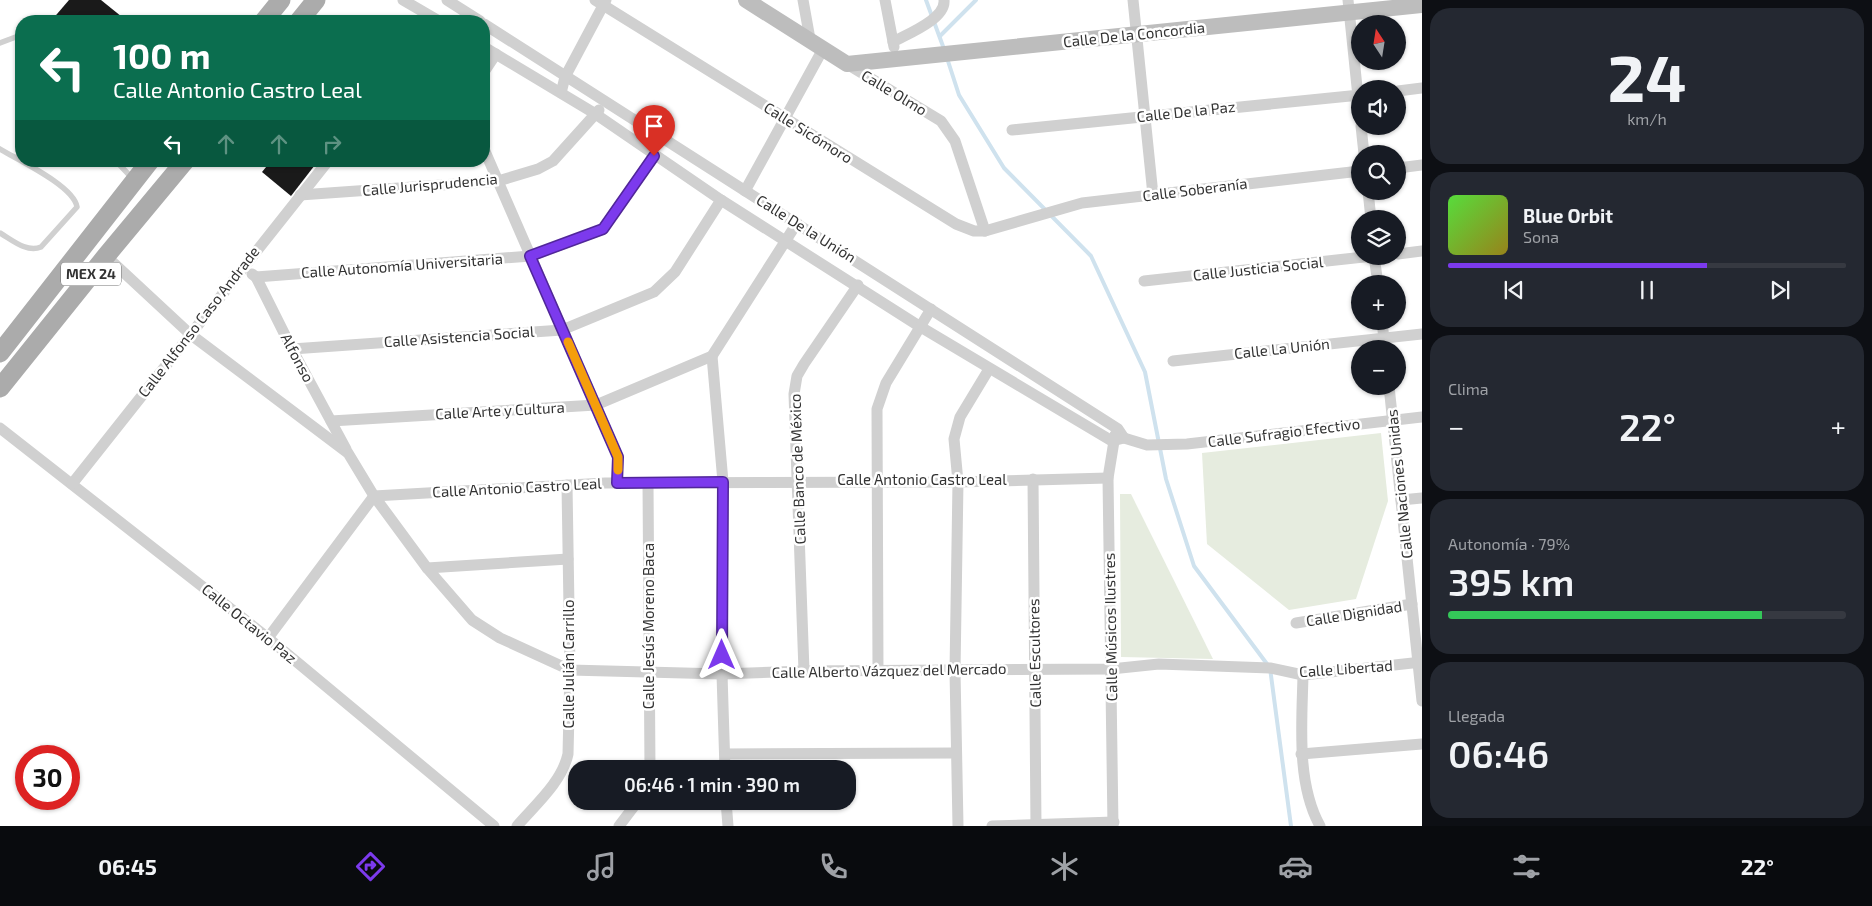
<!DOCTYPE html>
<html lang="es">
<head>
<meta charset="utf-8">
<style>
	:root { --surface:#171b24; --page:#242831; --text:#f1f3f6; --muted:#9ea1a6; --line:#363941; --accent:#7c3aed }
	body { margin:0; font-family:"Exo 2",sans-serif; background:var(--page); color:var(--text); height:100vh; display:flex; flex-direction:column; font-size:19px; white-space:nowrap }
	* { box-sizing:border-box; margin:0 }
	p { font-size:16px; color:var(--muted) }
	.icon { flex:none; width:28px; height:28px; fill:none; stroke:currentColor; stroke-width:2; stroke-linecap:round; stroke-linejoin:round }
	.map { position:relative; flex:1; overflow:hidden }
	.drawer { display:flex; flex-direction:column; gap:8px; padding:8px; background:#0d0f14; width:450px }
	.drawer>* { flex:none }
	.guide { position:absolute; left:15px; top:15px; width:475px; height:152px; border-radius:20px; box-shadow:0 1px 4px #0004; background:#0b6e4f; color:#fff; overflow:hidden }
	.needle { width:32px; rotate:348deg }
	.buttons { position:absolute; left:1351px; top:15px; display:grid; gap:10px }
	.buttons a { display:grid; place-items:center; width:55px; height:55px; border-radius:50%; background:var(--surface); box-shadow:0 1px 4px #0004; font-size:25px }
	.speed { position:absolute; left:15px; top:745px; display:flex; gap:10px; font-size:25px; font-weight:700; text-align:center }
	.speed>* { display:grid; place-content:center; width:65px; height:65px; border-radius:50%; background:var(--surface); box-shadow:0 1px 4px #0004; line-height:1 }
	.speed .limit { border:8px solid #d22; background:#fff; color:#111 }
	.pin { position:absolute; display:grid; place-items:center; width:42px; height:42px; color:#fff; margin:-51px -21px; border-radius:50% 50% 50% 0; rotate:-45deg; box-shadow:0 0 5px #0007 }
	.pin .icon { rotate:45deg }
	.me { position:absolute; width:55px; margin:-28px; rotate:0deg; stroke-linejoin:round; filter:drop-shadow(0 0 4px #0008) }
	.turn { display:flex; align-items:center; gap:18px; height:105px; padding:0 15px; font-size:22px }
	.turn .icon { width:65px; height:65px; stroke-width:2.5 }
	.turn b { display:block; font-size:35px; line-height:42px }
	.lanes { display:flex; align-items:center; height:48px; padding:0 15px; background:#0003; justify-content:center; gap:25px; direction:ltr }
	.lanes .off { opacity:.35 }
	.big { font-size:38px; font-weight:600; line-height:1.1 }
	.drawer .tile { flex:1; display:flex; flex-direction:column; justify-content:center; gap:8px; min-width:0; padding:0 18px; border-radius:20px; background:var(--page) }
	.drawer .dial { align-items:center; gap:0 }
	.dial b { font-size:65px; line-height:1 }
	.song { display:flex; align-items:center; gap:15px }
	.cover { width:60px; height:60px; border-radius:8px; background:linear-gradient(135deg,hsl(110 70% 55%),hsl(50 70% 35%)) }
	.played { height:5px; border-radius:2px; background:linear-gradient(90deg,var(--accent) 65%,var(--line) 65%) }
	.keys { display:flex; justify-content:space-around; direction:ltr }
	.heat { display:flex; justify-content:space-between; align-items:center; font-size:28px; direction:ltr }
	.charge { height:8px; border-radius:4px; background:linear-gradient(90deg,#34c759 79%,var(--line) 0) }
	.trip { position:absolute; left:568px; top:760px; width:288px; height:50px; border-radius:20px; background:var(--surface); box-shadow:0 1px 4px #0004; font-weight:600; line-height:50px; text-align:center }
	.menu { display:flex; height:80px; justify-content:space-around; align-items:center; background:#090b0e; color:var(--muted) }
	.menu .icon { width:35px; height:35px }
	.menu .on { color:var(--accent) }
	.menu b { font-size:22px; color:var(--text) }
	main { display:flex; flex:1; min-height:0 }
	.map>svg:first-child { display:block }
</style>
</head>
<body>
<main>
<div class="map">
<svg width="1422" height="826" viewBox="0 0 1422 826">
	<rect width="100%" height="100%" fill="#fff"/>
	<g fill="#e6ecdf">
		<polygon points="1381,433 1388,501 1356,599 1289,610 1207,544 1202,453"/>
		<polygon points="1120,494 1131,494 1213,659 1121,657"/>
	</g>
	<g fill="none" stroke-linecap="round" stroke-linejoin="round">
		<g stroke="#cfe2ee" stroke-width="4">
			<polyline points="926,0 944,49"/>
			<polyline points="940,36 976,0"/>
			<polyline points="947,58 959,95 1004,168 1091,256 1145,372 1166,479 1194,566 1270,668 1291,826"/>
		</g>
	</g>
	<g fill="#1a1a1a">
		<polygon points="69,0 101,0 127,21 51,21"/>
		<polygon points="271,161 318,161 291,196 262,172"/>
	</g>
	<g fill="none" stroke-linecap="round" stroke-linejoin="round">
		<g stroke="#d0d0d0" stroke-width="5.5">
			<polyline points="0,43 21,35"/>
			<path d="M0,149C18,160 74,186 77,207L41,247C27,253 12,240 0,233"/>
			<polyline points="116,161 133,179"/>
		</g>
		<g stroke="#d0d0d0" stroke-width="11">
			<polyline points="403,0 439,21"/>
			<polyline points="447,0 480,21"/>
			<polyline points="595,0 956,224 974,231 985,231 1082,203 1360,171"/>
			<polyline points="803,0 810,39"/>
			<polyline points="885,0 894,47"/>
			<polyline points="1133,0 1153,195"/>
			<polyline points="1348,0 1360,116"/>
			<polyline points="484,24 1118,429 1124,438"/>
			<path d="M893,42C907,34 946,19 944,0"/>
			<polyline points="484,47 594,113 721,200 919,326 1112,441 1124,438 1147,445 1187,444 1422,417"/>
			<polyline points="847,64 941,121 955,141 985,231"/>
			<polyline points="484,72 496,54"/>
			<polyline points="1398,91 1422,88"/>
			<polyline points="561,93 565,77 606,0"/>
			<polyline points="1361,126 1364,154"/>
			<polyline points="1012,130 1360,95"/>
			<polyline points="484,149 618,457 617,483"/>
			<polyline points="1398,168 1422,165"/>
			<polyline points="745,191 823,49"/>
			<polyline points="1368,191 1371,219"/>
			<polyline points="300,195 498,181 538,169 553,161 599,110"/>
			<polyline points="1398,254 1422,251"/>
			<polyline points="106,256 190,334 348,453 374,496 427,568 472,620 500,638 570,670 722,674 804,671 1111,669 1159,664 1270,668 1303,675 1422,662"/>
			<polyline points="1374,256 1378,284"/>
			<polyline points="252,274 256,277 292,349 346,449"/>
			<polyline points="256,277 531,256 603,229 654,156"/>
			<polyline points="1144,281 1373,256"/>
			<polyline points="1382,321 1385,349"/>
			<polyline points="292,349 562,330 654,292 675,272 721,200"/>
			<polyline points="712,356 723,482 722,674 725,769"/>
			<polyline points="1173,361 1422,334"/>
			<polyline points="1389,386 1422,701"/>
			<polyline points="331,421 596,405 712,356 797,223"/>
			<polyline points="0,428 268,638 494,826"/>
			<polyline points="1033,479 1036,826"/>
			<polyline points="648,483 650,769"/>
			<polyline points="72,484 328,161"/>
			<polyline points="1401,500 1422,498"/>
			<polyline points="427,568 568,559"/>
			<polyline points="1296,623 1412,604"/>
			<polyline points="268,638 374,496 605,483 958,482 1108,478"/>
			<polyline points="804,671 794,394 797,376 804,364 858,285"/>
			<polyline points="878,671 877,409 886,383 931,309"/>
			<path d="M1303,675C1302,722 1296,783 1320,826"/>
			<polyline points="725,754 955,753"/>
			<polyline points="1301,754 1422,744"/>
			<polyline points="726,801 728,826"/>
			<path d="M517,826C535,805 562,782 568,754L570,670L567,485"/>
			<polyline points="619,826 638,801"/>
			<polyline points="958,826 955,671 958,482 954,439 960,417 989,369"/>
			<polyline points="992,826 1114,822"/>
			<polyline points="1113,826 1108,478 1115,435"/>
		</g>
		<polyline stroke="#bdbdbd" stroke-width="16" points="746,0 847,64 1422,5"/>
		<g stroke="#ababab" stroke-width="19">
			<polyline points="264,21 281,0"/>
			<polyline points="299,21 316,0"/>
			<polyline points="0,353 150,161"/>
			<polyline points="0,388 106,256 185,161"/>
		</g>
	</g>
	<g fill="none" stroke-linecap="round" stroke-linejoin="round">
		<defs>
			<polyline id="route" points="654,156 603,229 530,256 618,457 617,483 723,482 722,655"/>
		</defs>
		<use href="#route" stroke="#51269a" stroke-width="12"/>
		<use href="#route" stroke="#7c3aed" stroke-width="9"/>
		<polyline stroke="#f59e0b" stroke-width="9" points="568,342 618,457 618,470"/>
	</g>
	<g text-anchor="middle" stroke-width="5" stroke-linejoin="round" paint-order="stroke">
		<rect fill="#fff" stroke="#707070" stroke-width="1" x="61" y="262.5" width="60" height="23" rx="4"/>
		<g font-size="14" font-weight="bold" fill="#333">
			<text x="91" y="279">MEX 24</text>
		</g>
		<g font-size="15" fill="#333" stroke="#fff">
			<text transform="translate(1134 35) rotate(-6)" y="5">Calle De la Concordia</text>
			<text transform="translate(894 93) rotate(31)" y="5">Calle Olmo</text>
			<text transform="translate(1186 112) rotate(-6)" y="5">Calle De la Paz</text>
			<text transform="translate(808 133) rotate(32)" y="5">Calle Sicómoro</text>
			<text transform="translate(430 185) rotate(-5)" y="5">Calle Jurisprudencia</text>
			<text transform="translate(1195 190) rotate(-7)" y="5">Calle Soberanía</text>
			<text transform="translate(806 229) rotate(32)" y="5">Calle De la Unión</text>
			<text transform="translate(402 266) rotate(-4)" y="5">Calle Autonomía Universitaria</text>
			<text transform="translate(1258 269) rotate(-6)" y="5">Calle Justicia Social</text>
			<text transform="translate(199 322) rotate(-52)" y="5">Calle Alfonso Caso Andrade</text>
			<text transform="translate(459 337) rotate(-4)" y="5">Calle Asistencia Social</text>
			<text transform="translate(1282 349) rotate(-6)" y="5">Calle La Unión</text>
			<text transform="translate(297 358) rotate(62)" y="5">Alfonso</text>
			<text transform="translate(500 411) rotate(-3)" y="5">Calle Arte y Cultura</text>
			<text transform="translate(1284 433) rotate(-7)" y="5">Calle Sufragio Efectivo</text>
			<text transform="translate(798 469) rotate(-92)" y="5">Calle Banco de México</text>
			<text x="922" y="485">Calle Antonio Castro Leal</text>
			<text transform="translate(1400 484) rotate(-96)" y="5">Calle Naciones Unidas</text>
			<text transform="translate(517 488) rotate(-3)" y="5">Calle Antonio Castro Leal</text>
			<text transform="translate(1354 614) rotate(-9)" y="5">Calle Dignidad</text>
			<text transform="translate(249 624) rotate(39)" y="5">Calle Octavio Paz</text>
			<text transform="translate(649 626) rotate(-90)" y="5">Calle Jesús Moreno Baca</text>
			<text transform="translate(1111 627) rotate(-91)" y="5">Calle Músicos Ilustres</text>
			<text transform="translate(1035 653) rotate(-91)" y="5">Calle Escultores</text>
			<text transform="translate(569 664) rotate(-90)" y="5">Calle Julián Carrillo</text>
			<text transform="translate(1346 669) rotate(-4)" y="5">Calle Libertad</text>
			<text transform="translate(889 671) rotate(-1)" y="5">Calle Alberto Vázquez del Mercado</text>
		</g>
	</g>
</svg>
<div class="buttons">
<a><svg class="needle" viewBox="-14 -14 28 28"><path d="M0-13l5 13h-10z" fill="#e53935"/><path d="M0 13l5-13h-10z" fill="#9ea1a6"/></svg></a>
<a><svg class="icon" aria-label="sound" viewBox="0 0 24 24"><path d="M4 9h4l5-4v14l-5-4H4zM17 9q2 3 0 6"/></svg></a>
<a><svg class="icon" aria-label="search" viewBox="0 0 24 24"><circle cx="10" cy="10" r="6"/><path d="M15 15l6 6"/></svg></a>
<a><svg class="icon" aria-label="layers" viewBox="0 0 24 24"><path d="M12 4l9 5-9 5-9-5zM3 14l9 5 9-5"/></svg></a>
<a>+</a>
<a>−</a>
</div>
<div class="speed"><div class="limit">30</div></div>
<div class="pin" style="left:654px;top:156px;background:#d93025"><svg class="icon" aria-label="arrive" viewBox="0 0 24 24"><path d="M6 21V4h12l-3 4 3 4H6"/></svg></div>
<svg class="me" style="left:722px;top:655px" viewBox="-20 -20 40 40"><path d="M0-17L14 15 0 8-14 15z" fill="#7c3aed" stroke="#fff" stroke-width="4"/></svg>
<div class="trip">06:46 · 1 min · 390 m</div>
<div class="guide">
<div class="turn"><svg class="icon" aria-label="left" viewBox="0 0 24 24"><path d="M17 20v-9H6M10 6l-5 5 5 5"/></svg><div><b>100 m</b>Calle Antonio Castro Leal</div></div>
<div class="lanes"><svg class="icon" aria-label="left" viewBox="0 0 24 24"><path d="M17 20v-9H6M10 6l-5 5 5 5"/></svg><svg class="icon off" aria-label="ahead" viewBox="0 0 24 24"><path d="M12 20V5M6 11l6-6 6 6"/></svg><svg class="icon off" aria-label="ahead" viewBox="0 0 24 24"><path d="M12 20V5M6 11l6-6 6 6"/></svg><svg class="icon off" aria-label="right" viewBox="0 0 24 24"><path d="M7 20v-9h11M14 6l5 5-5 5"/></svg></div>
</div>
</div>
<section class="drawer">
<div class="tile dial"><b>24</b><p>km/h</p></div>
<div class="tile">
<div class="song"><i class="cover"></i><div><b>Blue Orbit</b><p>Sona</p></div></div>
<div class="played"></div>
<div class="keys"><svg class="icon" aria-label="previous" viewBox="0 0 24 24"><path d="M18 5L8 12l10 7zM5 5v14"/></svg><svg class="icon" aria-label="pause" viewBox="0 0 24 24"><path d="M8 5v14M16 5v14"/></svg><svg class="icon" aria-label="next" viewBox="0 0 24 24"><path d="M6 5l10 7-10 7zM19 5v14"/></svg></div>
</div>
<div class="tile"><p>Clima</p>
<div class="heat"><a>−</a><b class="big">22°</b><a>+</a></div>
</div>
<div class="tile"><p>Autonomía · 79%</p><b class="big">395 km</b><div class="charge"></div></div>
<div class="tile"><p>Llegada</p><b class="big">06:46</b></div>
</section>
</main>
<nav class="menu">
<b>06:45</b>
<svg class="icon on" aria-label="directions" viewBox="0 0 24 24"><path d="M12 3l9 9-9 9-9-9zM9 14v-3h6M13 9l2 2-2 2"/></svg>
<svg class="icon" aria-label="music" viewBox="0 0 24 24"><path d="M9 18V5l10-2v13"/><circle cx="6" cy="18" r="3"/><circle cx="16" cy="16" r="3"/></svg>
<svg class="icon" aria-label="phone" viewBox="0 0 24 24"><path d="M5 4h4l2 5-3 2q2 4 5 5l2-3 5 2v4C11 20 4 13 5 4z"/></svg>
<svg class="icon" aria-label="climate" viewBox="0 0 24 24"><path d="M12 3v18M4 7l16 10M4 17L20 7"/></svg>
<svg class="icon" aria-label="car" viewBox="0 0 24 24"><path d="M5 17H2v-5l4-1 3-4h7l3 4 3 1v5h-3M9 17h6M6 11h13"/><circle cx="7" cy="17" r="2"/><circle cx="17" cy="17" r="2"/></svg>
<svg class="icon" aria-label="filters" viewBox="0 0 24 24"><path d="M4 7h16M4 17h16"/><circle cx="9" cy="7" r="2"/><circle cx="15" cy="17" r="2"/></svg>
<b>22°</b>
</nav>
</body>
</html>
